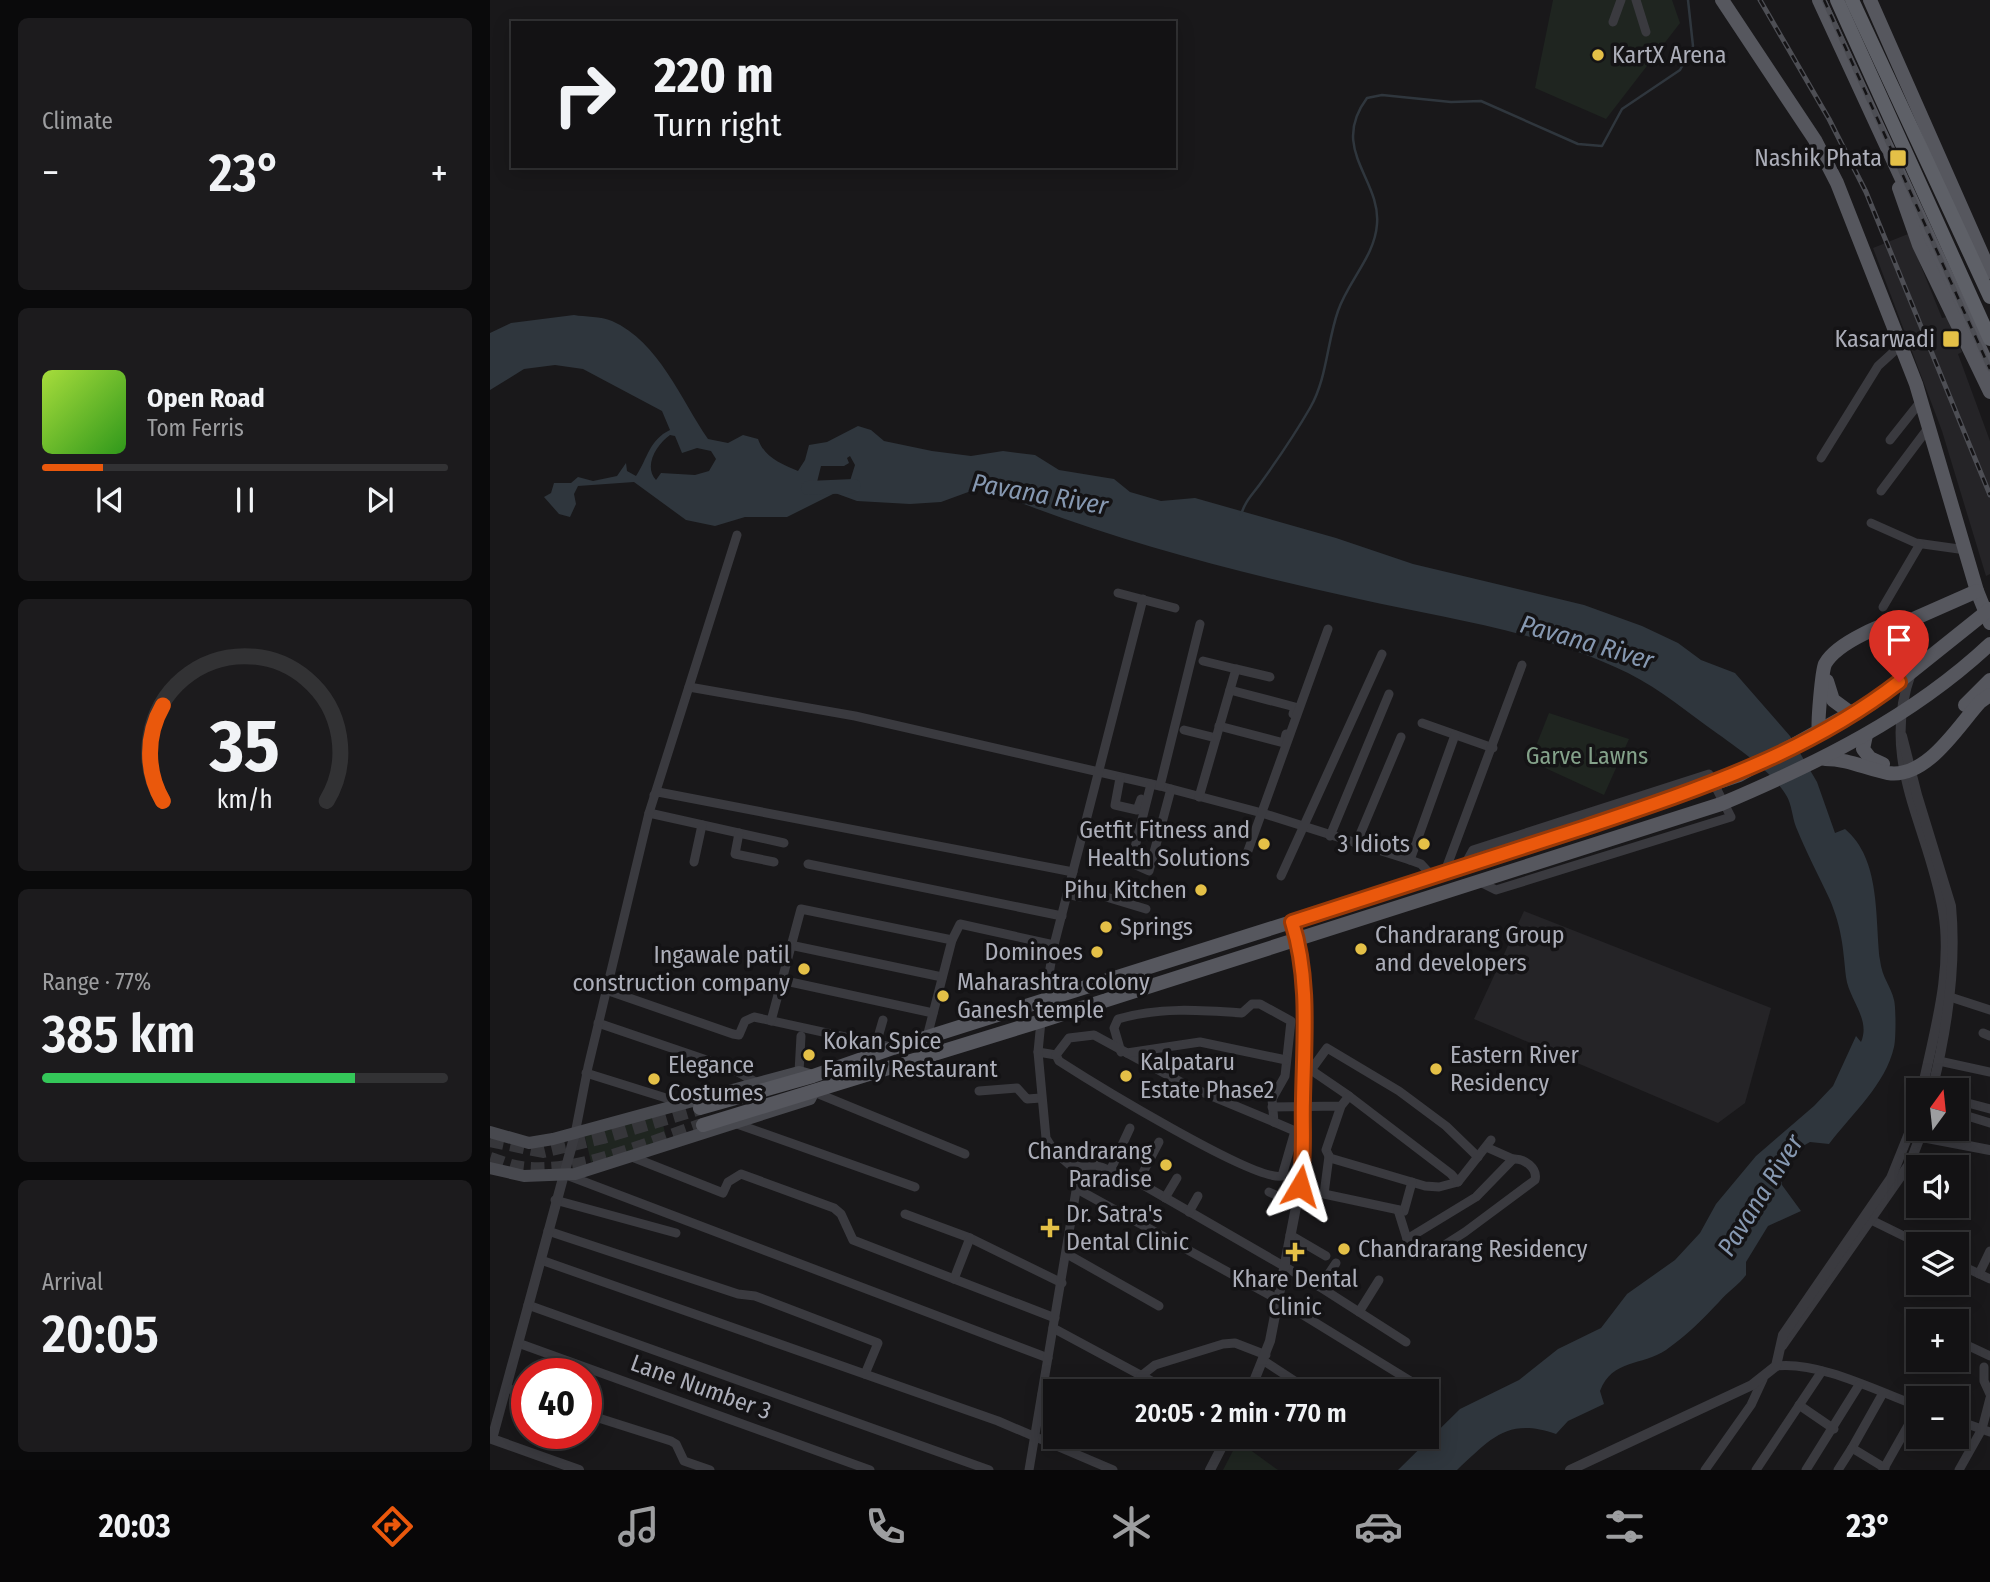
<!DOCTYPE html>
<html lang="en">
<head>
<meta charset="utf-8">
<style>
	:root { --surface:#131214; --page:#1c1b1d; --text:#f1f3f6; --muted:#9d9ea0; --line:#323234; --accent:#ea580c }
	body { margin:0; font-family:"Fira Sans Condensed",sans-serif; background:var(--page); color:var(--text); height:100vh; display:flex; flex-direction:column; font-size:26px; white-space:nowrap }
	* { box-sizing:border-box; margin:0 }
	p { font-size:23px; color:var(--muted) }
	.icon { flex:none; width:38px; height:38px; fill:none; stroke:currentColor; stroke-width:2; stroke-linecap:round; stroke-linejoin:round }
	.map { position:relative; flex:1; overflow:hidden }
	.sheet { display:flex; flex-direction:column; gap:18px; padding:18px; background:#0a0a0b; width:490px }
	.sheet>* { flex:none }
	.guide { position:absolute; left:21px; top:21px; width:665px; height:147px; border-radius:0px; box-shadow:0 4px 18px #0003,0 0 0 2px var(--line); background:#131214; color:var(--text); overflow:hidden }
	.needle { width:46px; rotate:15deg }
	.tools { position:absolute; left:1416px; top:1078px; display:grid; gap:14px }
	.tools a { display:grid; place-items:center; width:63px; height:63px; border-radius:0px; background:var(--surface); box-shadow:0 4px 18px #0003,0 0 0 2px var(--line); font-size:35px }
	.speed { position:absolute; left:21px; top:1358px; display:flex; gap:14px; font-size:35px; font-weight:700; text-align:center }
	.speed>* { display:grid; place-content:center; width:91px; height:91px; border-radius:50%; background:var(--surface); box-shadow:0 4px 18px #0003,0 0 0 2px var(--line); line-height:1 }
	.speed .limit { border:10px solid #d22; background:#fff; color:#111 }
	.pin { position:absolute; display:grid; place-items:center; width:60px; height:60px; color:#fff; margin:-72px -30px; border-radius:50% 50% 50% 0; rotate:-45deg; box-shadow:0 0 7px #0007 }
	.pin .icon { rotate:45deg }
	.me { position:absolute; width:77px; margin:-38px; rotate:7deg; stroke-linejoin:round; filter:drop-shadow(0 0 5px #0008) }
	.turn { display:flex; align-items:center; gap:24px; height:147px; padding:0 28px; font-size:32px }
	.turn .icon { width:91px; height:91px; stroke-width:2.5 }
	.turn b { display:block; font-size:49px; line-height:60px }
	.big { font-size:52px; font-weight:600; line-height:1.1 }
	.sheet .card { flex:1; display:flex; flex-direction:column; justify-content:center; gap:10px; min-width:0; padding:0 24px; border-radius:10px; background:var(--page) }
	.sheet .dial { align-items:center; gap:0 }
	.dial svg { height:182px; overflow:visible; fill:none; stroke:var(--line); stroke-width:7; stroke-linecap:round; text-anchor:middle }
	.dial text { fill:var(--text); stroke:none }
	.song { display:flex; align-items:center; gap:21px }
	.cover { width:84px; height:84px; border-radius:10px; background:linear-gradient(135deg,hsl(80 70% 55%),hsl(110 70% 35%)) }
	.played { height:7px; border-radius:4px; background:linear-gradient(90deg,var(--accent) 15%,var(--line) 15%) }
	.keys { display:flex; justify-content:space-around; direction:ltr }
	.heat { display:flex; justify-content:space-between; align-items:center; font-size:38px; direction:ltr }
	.charge { height:10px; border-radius:5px; background:linear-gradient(90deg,#34c759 77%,var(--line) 0) }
	.trip { position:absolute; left:553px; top:1379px; width:396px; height:70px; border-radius:0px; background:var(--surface); box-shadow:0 4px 18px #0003,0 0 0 2px var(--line); font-weight:600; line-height:70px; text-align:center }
	.tab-bar { display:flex; height:112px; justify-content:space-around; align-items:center; background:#080708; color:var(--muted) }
	.tab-bar .icon { width:49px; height:49px }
	.tab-bar .active { color:var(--accent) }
	.tab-bar b { font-size:32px; color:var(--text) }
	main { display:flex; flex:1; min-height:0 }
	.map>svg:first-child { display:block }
</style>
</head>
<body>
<main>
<section class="sheet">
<div class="card"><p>Climate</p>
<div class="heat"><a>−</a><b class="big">23°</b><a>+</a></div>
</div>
<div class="card">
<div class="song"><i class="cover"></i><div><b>Open Road</b><p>Tom Ferris</p></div></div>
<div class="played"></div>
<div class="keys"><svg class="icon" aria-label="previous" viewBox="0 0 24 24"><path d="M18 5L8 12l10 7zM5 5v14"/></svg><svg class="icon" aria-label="pause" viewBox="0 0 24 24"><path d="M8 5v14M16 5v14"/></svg><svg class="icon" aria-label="next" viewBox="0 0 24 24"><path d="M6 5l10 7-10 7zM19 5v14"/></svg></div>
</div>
<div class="card dial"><svg viewBox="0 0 100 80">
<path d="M14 69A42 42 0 1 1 86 69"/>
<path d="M14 69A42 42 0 0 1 14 27" stroke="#ea580c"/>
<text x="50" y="56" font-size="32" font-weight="700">35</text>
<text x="50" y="72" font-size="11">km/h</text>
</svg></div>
<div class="card"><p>Range · 77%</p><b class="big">385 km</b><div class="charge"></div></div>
<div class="card"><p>Arrival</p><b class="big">20:05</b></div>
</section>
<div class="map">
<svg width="1500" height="1470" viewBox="0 0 1500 1470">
	<rect width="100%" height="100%" fill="#19181a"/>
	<g fill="#252427">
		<polygon points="1418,234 1452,318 1457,317 1472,352 1468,354 1500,441 1500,574 1496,576 1452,431 1383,248"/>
		<polygon points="1034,911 1281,1008 1255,1103 1228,1123 984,1019"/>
	</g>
	<g fill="#1f2520">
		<polygon points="1063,0 1182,0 1190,23 1116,119 1045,88"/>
		<polygon points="1059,713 1139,739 1114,795 1040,761"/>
		<polygon points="170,1113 177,1140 101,1162 94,1132"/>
		<polygon points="748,1441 788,1470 733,1470"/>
	</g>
	<path fill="#2f363d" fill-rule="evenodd" d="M84,315C95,317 111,316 122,321C169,342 191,400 218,439L238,443L253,435L268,439C274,457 291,464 308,471L315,460L319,445L337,442L368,426L381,430L394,441L442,451L481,456L513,451L545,455L569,470L624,479L640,492L671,501L705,498L846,538L923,564L1094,605L1152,626L1188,643L1211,660L1245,673L1300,736L1327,782L1345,833L1355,829C1391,859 1385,918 1390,960C1392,978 1401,986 1404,1000C1406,1006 1406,1040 1404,1047C1396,1084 1361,1115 1339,1144L1320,1142L1299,1154V1166L1291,1178L1292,1185L1311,1211L1278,1226L1256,1262V1275C1249,1285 1237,1292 1229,1302C1213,1319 1196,1336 1176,1350C1152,1366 1122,1359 1110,1391L1114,1404L1078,1421L1066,1434C1017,1417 1001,1439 967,1470H908L970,1409L1029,1380L1068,1349L1111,1328L1137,1294L1185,1260L1210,1233L1226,1204L1266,1156L1324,1106L1343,1086L1366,1036L1371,1042C1381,1019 1359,1000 1356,977C1353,947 1352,929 1340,900C1329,876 1316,852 1306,827C1302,817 1302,804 1296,795C1283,773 1249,749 1228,734C1198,713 1172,690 1138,673C1056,632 958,619 869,599C742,571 612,538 492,487L451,502L420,504L367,501L345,493L297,517H255L225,526L196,520L144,482L88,486L84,494L86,504L80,517L69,514L54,497L61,493L64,483H81L88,477L103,481L127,476L136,463L137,471L146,476C158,458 159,440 180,430L172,411L93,369L65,365L34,369L0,390V333L21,323ZM180,435L185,436L192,453L207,448L221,451L226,459L219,471L205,475L171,473L166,480C153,466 167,444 180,435ZM360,456L365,465L360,481L339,487L327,482L331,466H354L359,463L357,458Z"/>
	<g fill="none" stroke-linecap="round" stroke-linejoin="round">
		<path stroke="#2f363d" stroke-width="2.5" d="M751,515C755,501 762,495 770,484C788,459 805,434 820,408C837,379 837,342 848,311C858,281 885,256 887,224C891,179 839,149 877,98L892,95L961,102L991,101L1088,144L1112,146L1132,109L1190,70L1203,46L1198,0"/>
		<polyline stroke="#2f363d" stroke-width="14" points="318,488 364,486"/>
		<g stroke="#36363a" stroke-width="14" stroke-dasharray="14 7" stroke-linecap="butt">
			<polyline points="0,1140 53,1151 113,1137 210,1108"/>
			<path d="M0,1159C10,1162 21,1167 31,1168C87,1176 160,1142 213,1125"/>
		</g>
		<g stroke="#3a3a3f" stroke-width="9">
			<polyline points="1146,0 1156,32"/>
			<polyline points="1123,22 1131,0"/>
			<polyline points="1400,440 1431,401"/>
			<polyline points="1331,458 1388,366 1411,345"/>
			<polyline points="1391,491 1439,427"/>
			<polyline points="1381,523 1426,543 1476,550"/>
			<polyline points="628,593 685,608"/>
			<polyline points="1393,607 1430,544"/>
			<polyline points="746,669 780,677"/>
			<polyline points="199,687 365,716 670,786 772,813 920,860 931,864 943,877"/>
			<polyline points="740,690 805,707 803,714"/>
			<polyline points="932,723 1003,748"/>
			<polyline points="729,726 794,743 796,734"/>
			<polyline points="694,730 726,738"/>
			<polyline points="630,778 625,805 647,810 651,799"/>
			<polyline points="661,784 641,863 659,871 681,789"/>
			<polyline points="670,786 710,624"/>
			<polyline points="164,795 168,792 583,872"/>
			<polyline points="709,797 746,669 713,661"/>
			<polyline points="159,813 294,843"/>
			<polyline points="249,833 245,854 284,862"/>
			<polyline points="840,836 899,694"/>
			<polyline points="866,844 911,737"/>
			<polyline points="755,859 838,629"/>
			<polyline points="920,860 965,735"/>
			<polyline points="204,862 212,825"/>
			<polyline points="318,864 572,916"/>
			<polyline points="973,868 983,850 1219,774 1241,817 1006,890 990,882"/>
			<polyline points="954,874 1032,665"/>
			<polyline points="791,876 892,654"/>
			<polyline points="577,894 590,897 593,890 656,909"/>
			<polyline points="300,945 452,977"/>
			<polyline points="291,980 443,1013"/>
			<polyline points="116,990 243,1034 249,1035 255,1021 264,1017 401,1047"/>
			<polyline points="1454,995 1500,1010"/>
			<polyline points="281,1021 311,909 462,940"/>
			<polyline points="108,1023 243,1069 267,1083"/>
			<polyline points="1493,1033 1500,1036"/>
			<polyline points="437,1037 462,940 470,924 564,945"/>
			<polyline points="386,1044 393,1020"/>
			<path d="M548,1052L566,1055L569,1061C600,1081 766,1183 792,1176L805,1131L784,1122L782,1099L795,1076L801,1021L770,1004H762L752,1013C710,1010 668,1007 628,1019L624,1028L631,1052"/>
			<polyline points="637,1053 700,1087 784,1122"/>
			<polyline points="566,1055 579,1038 604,1035 637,1053 710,1042 796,1060"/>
			<polyline points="1449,1061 1500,1072"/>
			<polyline points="309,1072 311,1036"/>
			<polyline points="96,1073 192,1103"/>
			<polyline points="489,1091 527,1088 537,1099 551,1098"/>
			<polyline points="324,1092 475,1154"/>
			<polyline points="859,1096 821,1070 837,1048 909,1091 956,1126 988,1157"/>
			<polyline points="782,1107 851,1106 836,1150 840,1158 935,1186 949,1187 968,1182 961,1174 859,1096 851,1106"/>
			<polyline points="1500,1109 1474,1102 1469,1110 1471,1114 1500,1123"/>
			<polyline points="247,1124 425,1187"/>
			<polyline points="85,1134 98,1067 159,813 247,535"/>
			<polyline points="839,1156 834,1194 914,1211 922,1182"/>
			<polyline points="142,1157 233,1193 238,1182 251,1174 344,1208 351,1214 363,1240 565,1318"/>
			<polyline points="584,1166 606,1165 648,1182 830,1287 916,1342"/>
			<polyline points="620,1171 640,1128"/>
			<polyline points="79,1176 558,1358"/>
			<polyline points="648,1182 669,1142"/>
			<polyline points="968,1182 1001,1140"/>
			<polyline points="587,1189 787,1299 927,1385"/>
			<polyline points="779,1192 806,1204"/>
			<polyline points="675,1198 687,1178"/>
			<polyline points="65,1200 186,1233"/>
			<path d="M908,1210L917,1239L939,1255L975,1232L1045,1180C1048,1168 1034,1158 1023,1159"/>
			<polyline points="699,1212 708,1196"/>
			<polyline points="415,1214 480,1238 572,1283"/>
			<polyline points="1375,1217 1430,1244"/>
			<polyline points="58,1231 248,1294 265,1296 388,1343 375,1374"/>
			<polyline points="800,1235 836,1256"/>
			<polyline points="917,1239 986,1197 1023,1159 996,1147"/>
			<polyline points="577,1254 669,1306"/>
			<polyline points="51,1260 508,1421 623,1470"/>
			<polyline points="1466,1263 1500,1279"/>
			<polyline points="1489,1274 1500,1251"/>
			<polyline points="464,1279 480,1238"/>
			<polyline points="830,1287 846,1263"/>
			<polyline points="38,1305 499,1470"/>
			<polyline points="869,1312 889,1280"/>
			<polyline points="563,1328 680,1391"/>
			<polyline points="1466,1340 1500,1356"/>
			<polyline points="28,1343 380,1470"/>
			<polyline points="774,1361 820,1391"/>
			<path d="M1286,1366C1329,1361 1387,1391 1428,1406"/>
			<polyline points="1494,1367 1494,1381 1500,1394"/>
			<polyline points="651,1376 665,1365 733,1344 745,1343 776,1355"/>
			<polyline points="16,1388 37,1394"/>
			<polyline points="1393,1393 1362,1448 1395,1468"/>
			<polyline points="552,1394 565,1399"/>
			<polyline points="1309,1405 1344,1429"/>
			<polyline points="96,1414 181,1441 186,1444 194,1461 220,1470"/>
			<polyline points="1466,1420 1500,1432"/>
			<polyline points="539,1470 589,1173 564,1151 556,1138 548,1052 551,1021 564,945 653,599"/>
			<polyline points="1215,1470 1261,1405 1273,1379"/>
			<polyline points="1266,1470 1332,1371"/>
			<polyline points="1316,1470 1369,1385"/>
			<polyline points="1348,1470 1362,1448"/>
			<polyline points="1393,1470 1428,1408"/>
			<polyline points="1469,1470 1492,1429 1500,1398"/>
		</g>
		<g stroke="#3a3a3f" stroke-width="10">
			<path d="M1421,673C1389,762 1439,826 1453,911C1463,971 1444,1032 1432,1090"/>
			<path d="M1412,736L1427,795L1461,906C1467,968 1457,1030 1442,1090"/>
			<polyline points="85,1134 2,1439 89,1470"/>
			<polyline points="1427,1136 1500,1150"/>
			<polyline points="1292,1346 1420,1163 1433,1129"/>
			<polyline points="760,1391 780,1341 813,1171 815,1132 813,982 802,922"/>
			<polyline points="720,1470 737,1437"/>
			<polyline points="1080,1470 1262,1385 1286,1366 1293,1335 1401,1178 1428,1111"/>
		</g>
		<g stroke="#48494f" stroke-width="12">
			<polyline points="0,1132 39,1143 63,1139 309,1072 323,1076"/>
			<polyline points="0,1168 34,1176 85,1174 320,1099 324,1091"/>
		</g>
		<g stroke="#56575e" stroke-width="14">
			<polyline points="1232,0 1325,140 1347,183 1426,384 1487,591 1500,623"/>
			<polyline points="1329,0 1500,370"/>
			<polyline points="1380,0 1500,272"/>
			<polyline points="1409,188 1429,245 1500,392"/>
			<polyline points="1337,681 1343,700 1362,714"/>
			<polyline points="1475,705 1500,680"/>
			<path d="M1329,733C1327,725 1332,671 1335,664C1346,644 1397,619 1419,621L1487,591"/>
			<polyline points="1376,735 1373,749 1380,758 1393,764"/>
			<path d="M1335,759C1359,759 1376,769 1398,773C1437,779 1468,726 1490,702L1500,695"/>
			<polyline points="210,1108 323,1076 403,1048 991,862 1249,775 1390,697 1500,609"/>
			<path d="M213,1125L551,1021L1231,804C1328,763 1422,717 1500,644"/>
		</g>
		<g stroke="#5e6067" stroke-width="14">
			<polyline points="1347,0 1500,339"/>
			<polyline points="1362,0 1500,297"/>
		</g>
		<defs>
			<g id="rail">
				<polyline points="1270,0 1339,119 1376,192 1500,495"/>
				<polyline points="1334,0 1500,369"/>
			</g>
		</defs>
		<use href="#rail" stroke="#4d4e54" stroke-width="5"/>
		<use href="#rail" stroke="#141315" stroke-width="2.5" stroke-dasharray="8" stroke-linecap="butt"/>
	</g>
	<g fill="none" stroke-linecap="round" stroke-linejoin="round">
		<defs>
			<path id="route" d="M810,1186C815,1156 812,1129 813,1099C814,1041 820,978 802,922C900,890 999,859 1096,827C1206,790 1316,754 1409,682"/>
		</defs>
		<use href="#route" stroke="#983908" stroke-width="18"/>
		<use href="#route" stroke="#ea580c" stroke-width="12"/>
	</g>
	<g fill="#e4c047" stroke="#141315" stroke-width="2.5">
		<circle cx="1108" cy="55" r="7"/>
		<rect x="1399" y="149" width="18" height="18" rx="3.5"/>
		<rect x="1452" y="330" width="18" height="18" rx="3.5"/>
		<circle cx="774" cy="844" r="7"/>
		<circle cx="934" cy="844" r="7"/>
		<circle cx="711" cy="890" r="7"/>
		<circle cx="616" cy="927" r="7"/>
		<circle cx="871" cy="949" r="7"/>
		<circle cx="607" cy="952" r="7"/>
		<circle cx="314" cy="969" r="7"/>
		<circle cx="453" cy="996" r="7"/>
		<circle cx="319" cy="1055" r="7"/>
		<circle cx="946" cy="1069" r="7"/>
		<circle cx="636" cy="1076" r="7"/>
		<circle cx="164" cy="1079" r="7"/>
		<circle cx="676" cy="1165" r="7"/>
		<path d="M556.5 1217.5h7v7h7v7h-7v7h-7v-7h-7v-7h7z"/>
		<circle cx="854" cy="1249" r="7"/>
		<path d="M801.5 1241.5h7v7h7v7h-7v7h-7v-7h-7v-7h7z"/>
	</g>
	<g text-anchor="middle" stroke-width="7" stroke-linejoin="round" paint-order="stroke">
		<g font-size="24" fill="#acaeb9" stroke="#141315" text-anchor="start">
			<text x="1122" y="63">KartX Arena</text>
			<text x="1392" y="166" text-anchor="end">Nashik Phata</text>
			<text x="1445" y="347" text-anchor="end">Kasarwadi</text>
			<text x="760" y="838" text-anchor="end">Getfit Fitness and<tspan x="760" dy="28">Health Solutions</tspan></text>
			<text x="920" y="852" text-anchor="end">3 Idiots</text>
			<text x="697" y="898" text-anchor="end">Pihu Kitchen</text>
			<text x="630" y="935">Springs</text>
			<text x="885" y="943">Chandrarang Group<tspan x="885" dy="28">and developers</tspan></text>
			<text x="593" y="960" text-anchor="end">Dominoes</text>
			<text x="300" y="963" text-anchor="end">Ingawale patil<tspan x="300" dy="28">construction company</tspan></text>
			<text x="467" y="990">Maharashtra colony<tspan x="467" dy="28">Ganesh temple</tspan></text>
			<text x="333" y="1049">Kokan Spice<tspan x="333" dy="28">Family Restaurant</tspan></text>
			<text x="960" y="1063">Eastern River<tspan x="960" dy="28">Residency</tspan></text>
			<text x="650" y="1070">Kalpataru<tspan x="650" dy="28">Estate Phase2</tspan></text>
			<text x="178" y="1073">Elegance<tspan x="178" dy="28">Costumes</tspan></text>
			<text x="662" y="1159" text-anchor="end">Chandrarang<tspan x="662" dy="28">Paradise</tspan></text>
			<text x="576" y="1222">Dr. Satra's<tspan x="576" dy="28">Dental Clinic</tspan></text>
			<text x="868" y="1257">Chandrarang Residency</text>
			<text x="805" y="1287" text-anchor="middle">Khare Dental<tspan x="805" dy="28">Clinic</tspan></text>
		</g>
		<g font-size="24" fill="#84a28a" stroke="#141315">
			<text x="1097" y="764">Garve Lawns</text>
		</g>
		<g font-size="24" fill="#acaeb9" stroke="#141315">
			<text transform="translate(211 1387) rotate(20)" y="8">Lane Number 3</text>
		</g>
		<g font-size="26" font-style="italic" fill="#8698b1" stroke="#141315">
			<text transform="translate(550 494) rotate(10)" y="9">Pavana River</text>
			<text transform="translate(1097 642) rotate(16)" y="9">Pavana River</text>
			<text transform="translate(1270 1195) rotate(-58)" y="9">Pavana River</text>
		</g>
	</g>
</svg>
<div class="tools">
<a><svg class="needle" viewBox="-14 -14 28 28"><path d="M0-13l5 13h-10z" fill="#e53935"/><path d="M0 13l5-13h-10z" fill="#9d9ea0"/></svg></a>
<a><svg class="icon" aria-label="sound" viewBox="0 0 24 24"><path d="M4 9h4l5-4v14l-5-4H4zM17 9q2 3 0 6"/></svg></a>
<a><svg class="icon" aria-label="layers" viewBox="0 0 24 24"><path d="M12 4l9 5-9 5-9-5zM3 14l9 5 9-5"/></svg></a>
<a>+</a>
<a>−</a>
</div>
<div class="speed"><div class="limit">40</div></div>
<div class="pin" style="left:1409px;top:682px;background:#d93025"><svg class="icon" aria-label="arrive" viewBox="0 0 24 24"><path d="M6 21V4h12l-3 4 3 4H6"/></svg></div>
<svg class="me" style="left:810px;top:1186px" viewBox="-20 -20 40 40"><path d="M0-17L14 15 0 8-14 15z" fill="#ea580c" stroke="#fff" stroke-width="4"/></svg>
<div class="trip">20:05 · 2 min · 770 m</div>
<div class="guide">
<div class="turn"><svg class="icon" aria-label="right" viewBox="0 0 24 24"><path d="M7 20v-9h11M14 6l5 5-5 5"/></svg><div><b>220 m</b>Turn right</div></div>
</div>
</div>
</main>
<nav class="tab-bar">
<b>20:03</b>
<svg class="icon active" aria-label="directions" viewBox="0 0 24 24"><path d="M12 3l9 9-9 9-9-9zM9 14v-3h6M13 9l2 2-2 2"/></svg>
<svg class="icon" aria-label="music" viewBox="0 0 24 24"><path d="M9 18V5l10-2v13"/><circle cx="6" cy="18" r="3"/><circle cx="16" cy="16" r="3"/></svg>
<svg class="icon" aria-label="phone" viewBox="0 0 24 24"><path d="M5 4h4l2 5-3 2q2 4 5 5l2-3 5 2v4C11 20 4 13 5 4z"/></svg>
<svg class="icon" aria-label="climate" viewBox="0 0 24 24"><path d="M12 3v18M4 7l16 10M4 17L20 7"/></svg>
<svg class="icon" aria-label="car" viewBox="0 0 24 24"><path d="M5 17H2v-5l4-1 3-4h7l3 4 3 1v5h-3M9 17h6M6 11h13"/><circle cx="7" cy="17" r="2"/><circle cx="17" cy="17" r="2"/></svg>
<svg class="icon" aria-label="filters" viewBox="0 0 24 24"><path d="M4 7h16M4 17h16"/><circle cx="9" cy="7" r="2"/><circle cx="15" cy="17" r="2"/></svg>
<b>23°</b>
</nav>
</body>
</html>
